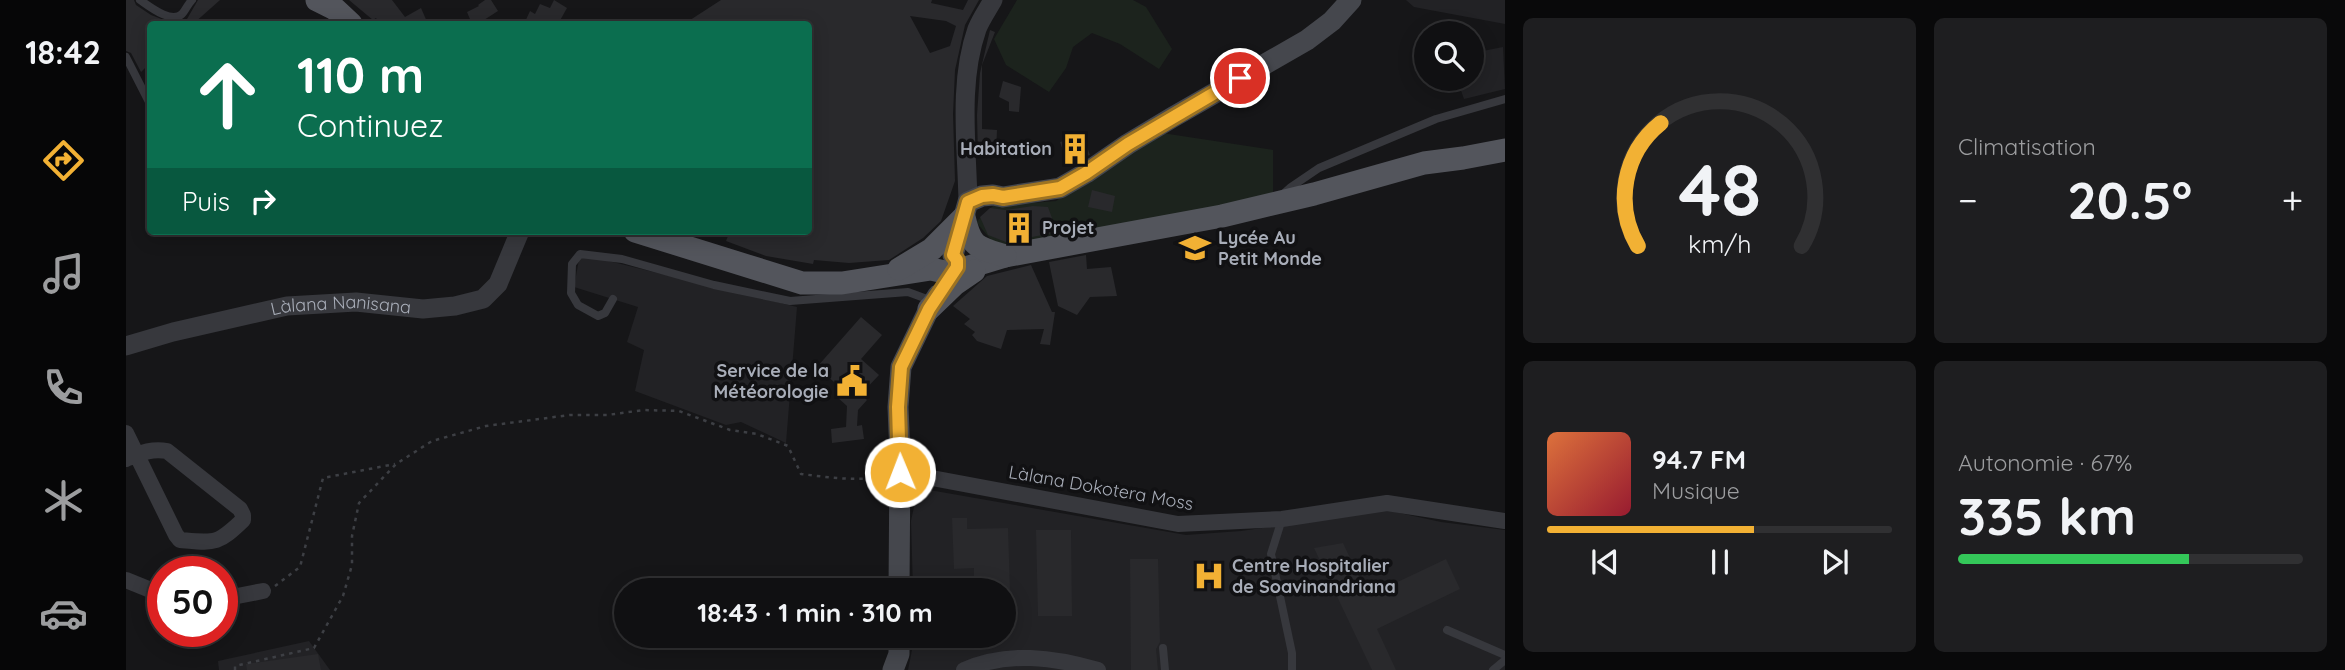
<!DOCTYPE html>
<html lang="fr">
<head>
<meta charset="utf-8">
<style>
	:root { --surface:#101012; --page:#1e1e20; --text:#f1f3f6; --muted:#9c9d9f; --line:#303032; --accent:#f2b134 }
	body { margin:0; font-family:Quicksand,sans-serif; background:var(--page); color:var(--text); height:100vh; display:flex; flex-direction:column; font-size:26px; white-space:nowrap }
	* { box-sizing:border-box; margin:0 }
	p { font-size:23px; color:var(--muted) }
	.icon { flex:none; width:38px; height:38px; fill:none; stroke:currentColor; stroke-width:2; stroke-linecap:round; stroke-linejoin:round }
	.map { position:relative; flex:1; overflow:hidden }
	.sheet { display:flex; flex-direction:column; gap:18px; padding:18px; background:#09090a; width:840px }
	.sheet>* { flex:none }
	.top-card { position:absolute; left:21px; top:21px; width:665px; height:214px; border-radius:7px; box-shadow:0 4px 18px #0003,0 0 0 2px var(--line); background:#0b6e4f; color:#fff; overflow:hidden }
	.controls { position:absolute; left:1288px; top:21px; display:grid; gap:14px }
	.controls a { display:grid; place-items:center; width:70px; height:70px; border-radius:50%; background:var(--surface); box-shadow:0 4px 18px #0003,0 0 0 2px var(--line); font-size:35px }
	.speed { position:absolute; left:21px; top:556px; display:flex; gap:14px; font-size:35px; font-weight:700; text-align:center }
	.speed>* { display:grid; place-content:center; width:91px; height:91px; border-radius:50%; background:var(--surface); box-shadow:0 4px 18px #0003,0 0 0 2px var(--line); line-height:1 }
	.speed .limit { border:10px solid #d22; background:#fff; color:#111 }
	.pin { position:absolute; display:grid; place-items:center; width:60px; height:60px; color:#fff; margin:-30px; border:4px solid #fff; border-radius:50%; box-shadow:0 2px 7px #0007 }
	.me { position:absolute; width:77px; margin:-38px; rotate:359deg; stroke-linejoin:round; filter:drop-shadow(0 0 5px #0008) }
	.turn { display:flex; align-items:center; gap:24px; height:147px; padding:0 35px; font-size:32px }
	.turn .icon { width:91px; height:91px; stroke-width:2.5 }
	.turn b { display:block; font-size:49px; line-height:60px }
	.then { display:flex; align-items:center; height:66px; padding:0 35px; background:#0003; gap:14px; font-size:26px }
	.big { font-size:52px; font-weight:700; line-height:1.1 }
	.sheet .widget { flex:1; display:flex; flex-direction:column; justify-content:center; gap:10px; min-width:0; padding:0 24px; border-radius:10px; background:var(--page) }
	.sheet .dial { align-items:center; gap:0 }
	.dial svg { height:182px; overflow:visible; fill:none; stroke:var(--line); stroke-width:7; stroke-linecap:round; text-anchor:middle }
	.dial text { fill:var(--text); stroke:none }
	.song { display:flex; align-items:center; gap:21px }
	.cover { width:84px; height:84px; border-radius:10px; background:linear-gradient(135deg,hsl(20 70% 55%),hsl(350 70% 35%)) }
	.played { height:7px; border-radius:4px; background:linear-gradient(90deg,var(--accent) 60%,var(--line) 60%) }
	.keys { display:flex; justify-content:space-around; direction:ltr }
	.heat { display:flex; justify-content:space-between; align-items:center; font-size:38px; direction:ltr }
	.charge { height:10px; border-radius:5px; background:linear-gradient(90deg,#34c759 67%,var(--line) 0) }
	.sheet .tiles { flex:1; display:grid; gap:18px; grid-template-columns:repeat(2,1fr) }
	.trip { position:absolute; left:488px; top:578px; width:402px; height:70px; border-radius:35px; background:var(--surface); box-shadow:0 4px 18px #0003,0 0 0 2px var(--line); font-weight:700; line-height:70px; text-align:center }
	main { display:flex; flex:1; min-height:0 }
	.tab-bar { display:flex; flex-direction:column; width:126px; justify-content:space-around; align-items:center; background:#060607; color:var(--muted) }
	.tab-bar .icon { width:49px; height:49px }
	.tab-bar .active { color:var(--accent) }
	.tab-bar b { font-size:32px; color:var(--text) }
	.map>svg:first-child { display:block }
</style>
</head>
<body>
<main>
<nav class="tab-bar">
<b>18:42</b>
<svg class="icon active" aria-label="directions" viewBox="0 0 24 24"><path d="M12 3l9 9-9 9-9-9zM9 14v-3h6M13 9l2 2-2 2"/></svg>
<svg class="icon" aria-label="music" viewBox="0 0 24 24"><path d="M9 18V5l10-2v13"/><circle cx="6" cy="18" r="3"/><circle cx="16" cy="16" r="3"/></svg>
<svg class="icon" aria-label="phone" viewBox="0 0 24 24"><path d="M5 4h4l2 5-3 2q2 4 5 5l2-3 5 2v4C11 20 4 13 5 4z"/></svg>
<svg class="icon" aria-label="climate" viewBox="0 0 24 24"><path d="M12 3v18M4 7l16 10M4 17L20 7"/></svg>
<svg class="icon" aria-label="car" viewBox="0 0 24 24"><path d="M5 17H2v-5l4-1 3-4h7l3 4 3 1v5h-3M9 17h6M6 11h13"/><circle cx="7" cy="17" r="2"/><circle cx="17" cy="17" r="2"/></svg>
</nav>
<div class="map">
<svg width="1379" height="670" viewBox="0 0 1379 670">
	<rect width="100%" height="100%" fill="#161618"/>
	<g fill="#222225">
		<polygon points="1280,0 1379,0 1379,24 1288,7"/>
		<polygon points="1377,47 1379,89 1338,99 1331,79 1346,79 1346,68 1351,65 1352,69 1356,68 1352,52"/>
		<polygon points="454,254 671,307 660,443 615,422 600,425 509,391 518,350 501,342 512,307 448,287"/>
		<polygon points="792,488 1060,535 1115,531 1260,510 1315,522 1379,530 1379,670 782,670 789,635 878,635 878,590 787,590 785,521"/>
		<polygon points="183,641 204,670 93,670 92,661"/>
	</g>
	<g fill="#1c231d">
		<polygon points="891,0 1007,0 1020,7 1046,49 1033,69 994,44 966,33 947,47 940,68 923,92 880,65 868,39"/>
		<polygon points="1023,131 1147,150 1147,204 892,246 867,242 850,222 867,206 930,201"/>
	</g>
	<g fill="#29292c" fill-rule="evenodd">
		<polygon points="0,0 8,0 10,5 25,15 46,23 61,19 72,0 94,0 67,24 24,24 24,63 15,72 5,53 0,51"/>
		<polygon points="223,0 266,0 279,17 295,8 302,24 254,24 250,18 247,20"/>
		<polygon points="359,0 365,0 372,11 358,20 360,24 346,24 341,12 353,6 352,5"/>
		<polygon points="428,0 441,8 432,24 398,24 404,11 409,14 414,4 424,8"/>
		<path d="M595,0H806L805,3L837,10L842,0H853L839,25L829,70L827,114L829,181L815,221L797,238L763,260L723,263L688,260L687,264L640,256L600,241L604,231H682V118L684,121L686,62H682V24H558ZM784,16L820,21L830,26L824,46L804,53Z"/>
		<polygon points="864,30 869,32 856,65 856,129 871,130 870,153 852,155 851,115 854,73"/>
		<polygon points="877,81 895,87 893,112 883,111 883,102 873,97"/>
		<polygon points="957,136 964,155 941,162 934,142"/>
		<polygon points="966,190 989,196 986,212 962,207"/>
		<polygon points="907,206 922,207 927,221 927,233 880,242 862,235 854,217 864,208 879,210"/>
		<polygon points="960,255 961,269 985,267 991,296 964,297 951,315 932,306 923,262"/>
		<polygon points="905,265 926,312 929,312 924,345 914,344 918,329 881,330 875,349 851,341 846,335 849,332 838,324 844,319 827,306 861,276"/>
		<polygon points="735,317 756,335 735,359 753,375 735,394 741,400 732,410 731,426 736,425 738,439 706,443 705,429 720,427 721,406 710,396 716,389 691,367"/>
		<polygon points="826,518 841,518 841,529 882,528 884,590 848,590 848,568 828,569"/>
		<polygon points="910,530 945,530 946,616 912,616"/>
		<polygon points="1217,543 1242,596 1320,559 1334,589 1251,629 1270,670 1246,670 1188,548"/>
		<polygon points="1004,559 1032,559 1034,642 1030,649 1032,670 1005,670"/>
		<polygon points="192,654 195,670 121,670 120,664"/>
	</g>
	<g fill="none" stroke-linecap="round" stroke-linejoin="round">
		<g stroke="#3d3f44" stroke-width="2.5" stroke-dasharray="3.5 5" stroke-linecap="butt">
			<polyline points="149,586 174,567 197,478 269,464"/>
			<path d="M109,670V666L188,648L217,596L226,565V536L233,503L270,464L306,441L360,426L444,415H481L518,410L553,411L604,430L631,434L662,446L675,474C701,477 731,482 757,476"/>
		</g>
		<g stroke="#37383d" stroke-width="8">
			<path d="M14,0C23,6 45,24 56,14C59,11 62,4 66,0"/>
			<polyline points="0,57 24,104"/>
			<polyline points="1155,196 1165,187 1193,168 1310,119 1379,99"/>
			<polyline points="487,299 479,313 472,316 452,305 445,293 446,264 454,254 496,259 588,285 664,301 782,292 801,299"/>
			<polyline points="1156,519 1145,554 1166,653 1166,670"/>
			<polyline points="1321,630 1379,655"/>
			<polyline points="1037,648 1039,670"/>
			<polyline points="1367,670 1379,660"/>
		</g>
		<g stroke="#37383d" stroke-width="16">
			<path d="M0,433L50,535L54,540C89,543 91,545 117,520V515L114,509L41,451C26,448 15,453 0,459"/>
			<polyline points="774,472 1052,524 1156,519 1261,503 1379,521"/>
			<polyline points="0,580 37,595"/>
			<polyline points="96,599 137,591"/>
			<path d="M838,670C882,651 927,657 972,670"/>
		</g>
		<g stroke="#37383d" stroke-width="19">
			<path d="M842,202C841,146 832,83 851,29C855,19 862,9 867,0"/>
			<path id="s1" d="M0,346L47,332L161,306L230,302L297,309L329,306L357,299L372,284L394,231"/>
		</g>
		<g stroke="#45474d" stroke-width="21">
			<polyline points="827,255 842,202 856,196 867,195 877,197 934,188 960,173 1002,144 1047,117 1181,40 1206,21 1225,0"/>
			<polyline points="773,590 774,455 772,407 775,367 803,309 812,295"/>
			<polyline points="767,670 773,654 773,635"/>
		</g>
		<g stroke="#53555c" stroke-width="23">
			<polyline points="191,0 209,9 225,24"/>
			<polyline points="509,231 676,283 716,283 805,269 823,273 879,256 1096,216 1188,194 1298,163 1337,158 1379,150"/>
			<path d="M773,269L806,249L838,217C845,248 851,247 879,256"/>
			<polyline points="803,309 829,284 848,271"/>
		</g>
	</g>
	<g fill="none" stroke-linecap="round" stroke-linejoin="round">
		<defs>
			<polyline id="route" points="774,472 772,407 775,367 803,309 831,267 831,260 827,255 842,202 856,196 867,195 877,197 934,188 960,173 1002,144 1114,78"/>
		</defs>
		<use href="#route" stroke="#9d7322" stroke-width="18"/>
		<use href="#route" stroke="#f2b134" stroke-width="12"/>
	</g>
	<defs>
		<symbol id="building-bare" viewBox="-9 -9 18 18"><path d="M-4-6H4V6H1V3H-1V6H-4ZM-2.5-4.3h1.7v1.8h-1.7ZM.8-4.3h1.7v1.8H.8ZM-2.5-1h1.7V.8h-1.7ZM.8-1h1.7V.8H.8Z" fill="#f2b134" stroke="#111113" stroke-width="2.5" paint-order="stroke"/></symbol>
		<symbol id="school-bare" viewBox="-9 -9 18 18"><path d="M0-5L7-2L0 1L-7-2ZM-4 1L0 2.5L4 1V4Q0 6-4 4Z" fill="#f2b134" stroke="#111113" stroke-width="2.5" paint-order="stroke"/></symbol>
		<symbol id="civic-bare" viewBox="-9 -9 18 18"><path d="M-.6-6.5H3V-4.5H.6V-3L4-1V1h2V6H-6V1h2V-1L-.6-3ZM-1.2 2.5V6h2.4V2.5Z" fill="#f2b134" stroke="#111113" stroke-width="2.5" paint-order="stroke"/></symbol>
		<symbol id="hospital-bare" viewBox="-9 -9 18 18"><path d="M-5-5h3v3.5h4V-5h3V5h-3V1.5h-4V5h-3Z" fill="#f2b134" stroke="#111113" stroke-width="2.5" paint-order="stroke"/></symbol>
	</defs>
	<g fill-rule="evenodd">
		<use href="#building-bare" x="927" y="127" width="44" height="44"/>
		<use href="#building-bare" x="871" y="206" width="44" height="44"/>
		<use href="#school-bare" x="1047" y="226" width="44" height="44"/>
		<use href="#civic-bare" x="704" y="359" width="44" height="44"/>
		<use href="#hospital-bare" x="1061" y="554" width="44" height="44"/>
	</g>
	<g text-anchor="middle" stroke-width="7" stroke-linejoin="round" paint-order="stroke">
		<g font-size="18" font-weight="bold" fill="#a8adb8" stroke="#111113" text-anchor="start">
			<text x="926" y="155" text-anchor="end">Habitation</text>
			<text x="916" y="234">Projet</text>
			<text x="1092" y="244">Lycée Au<tspan x="1092" dy="21">Petit Monde</tspan></text>
			<text x="703" y="377" text-anchor="end">Service de la<tspan x="703" dy="21">Météorologie</tspan></text>
			<text x="1106" y="572">Centre Hospitalier<tspan x="1106" dy="21">de Soavinandriana</tspan></text>
		</g>
		<g font-size="18" fill="#a8adb8" stroke="#111113">
			<text dy="6" stroke="none"><textPath href="#s1" startOffset="220">Làlana Nanisana</textPath></text>
			<text transform="translate(975 488) rotate(10)" y="6">Làlana Dokotera Moss</text>
		</g>
	</g>
</svg>
<div class="controls">
<a><svg class="icon" aria-label="search" viewBox="0 0 24 24"><circle cx="10" cy="10" r="6"/><path d="M15 15l6 6"/></svg></a>
</div>
<div class="speed"><div class="limit">50</div></div>
<div class="pin" style="left:1114px;top:78px;background:#d93025"><svg class="icon" aria-label="arrive" viewBox="0 0 24 24"><path d="M6 21V4h12l-3 4 3 4H6"/></svg></div>
<svg class="me" style="left:774px;top:472px" viewBox="-20 -20 40 40"><circle r="17" fill="#f2b134" stroke="#fff" stroke-width="3"/><path d="M0-11L8 9 0 5-8 9z" fill="#fff"/></svg>
<div class="trip">18:43 · 1 min · 310 m</div>
<div class="top-card">
<div class="turn"><svg class="icon" aria-label="ahead" viewBox="0 0 24 24"><path d="M12 20V5M6 11l6-6 6 6"/></svg><div><b>110 m</b>Continuez</div></div>
<div class="then">Puis<svg class="icon" aria-label="right" viewBox="0 0 24 24"><path d="M7 20v-9h11M14 6l5 5-5 5"/></svg></div>
</div>
</div>
<section class="sheet">
<div class="tiles">
<div class="widget dial"><svg viewBox="0 0 100 80">
<path d="M14 69A42 42 0 1 1 86 69"/>
<path d="M14 69A42 42 0 0 1 24 15" stroke="#f2b134"/>
<text x="50" y="56" font-size="32" font-weight="700">48</text>
<text x="50" y="72" font-size="11">km/h</text>
</svg></div>
<div class="widget"><p>Climatisation</p>
<div class="heat"><a>−</a><b class="big">20.5°</b><a>+</a></div>
</div>
<div class="widget">
<div class="song"><i class="cover"></i><div><b>94.7 FM</b><p>Musique</p></div></div>
<div class="played"></div>
<div class="keys"><svg class="icon" aria-label="previous" viewBox="0 0 24 24"><path d="M18 5L8 12l10 7zM5 5v14"/></svg><svg class="icon" aria-label="pause" viewBox="0 0 24 24"><path d="M8 5v14M16 5v14"/></svg><svg class="icon" aria-label="next" viewBox="0 0 24 24"><path d="M6 5l10 7-10 7zM19 5v14"/></svg></div>
</div>
<div class="widget"><p>Autonomie · 67%</p><b class="big">335 km</b><div class="charge"></div></div>
</div>
</section>
</main>
</body>
</html>
